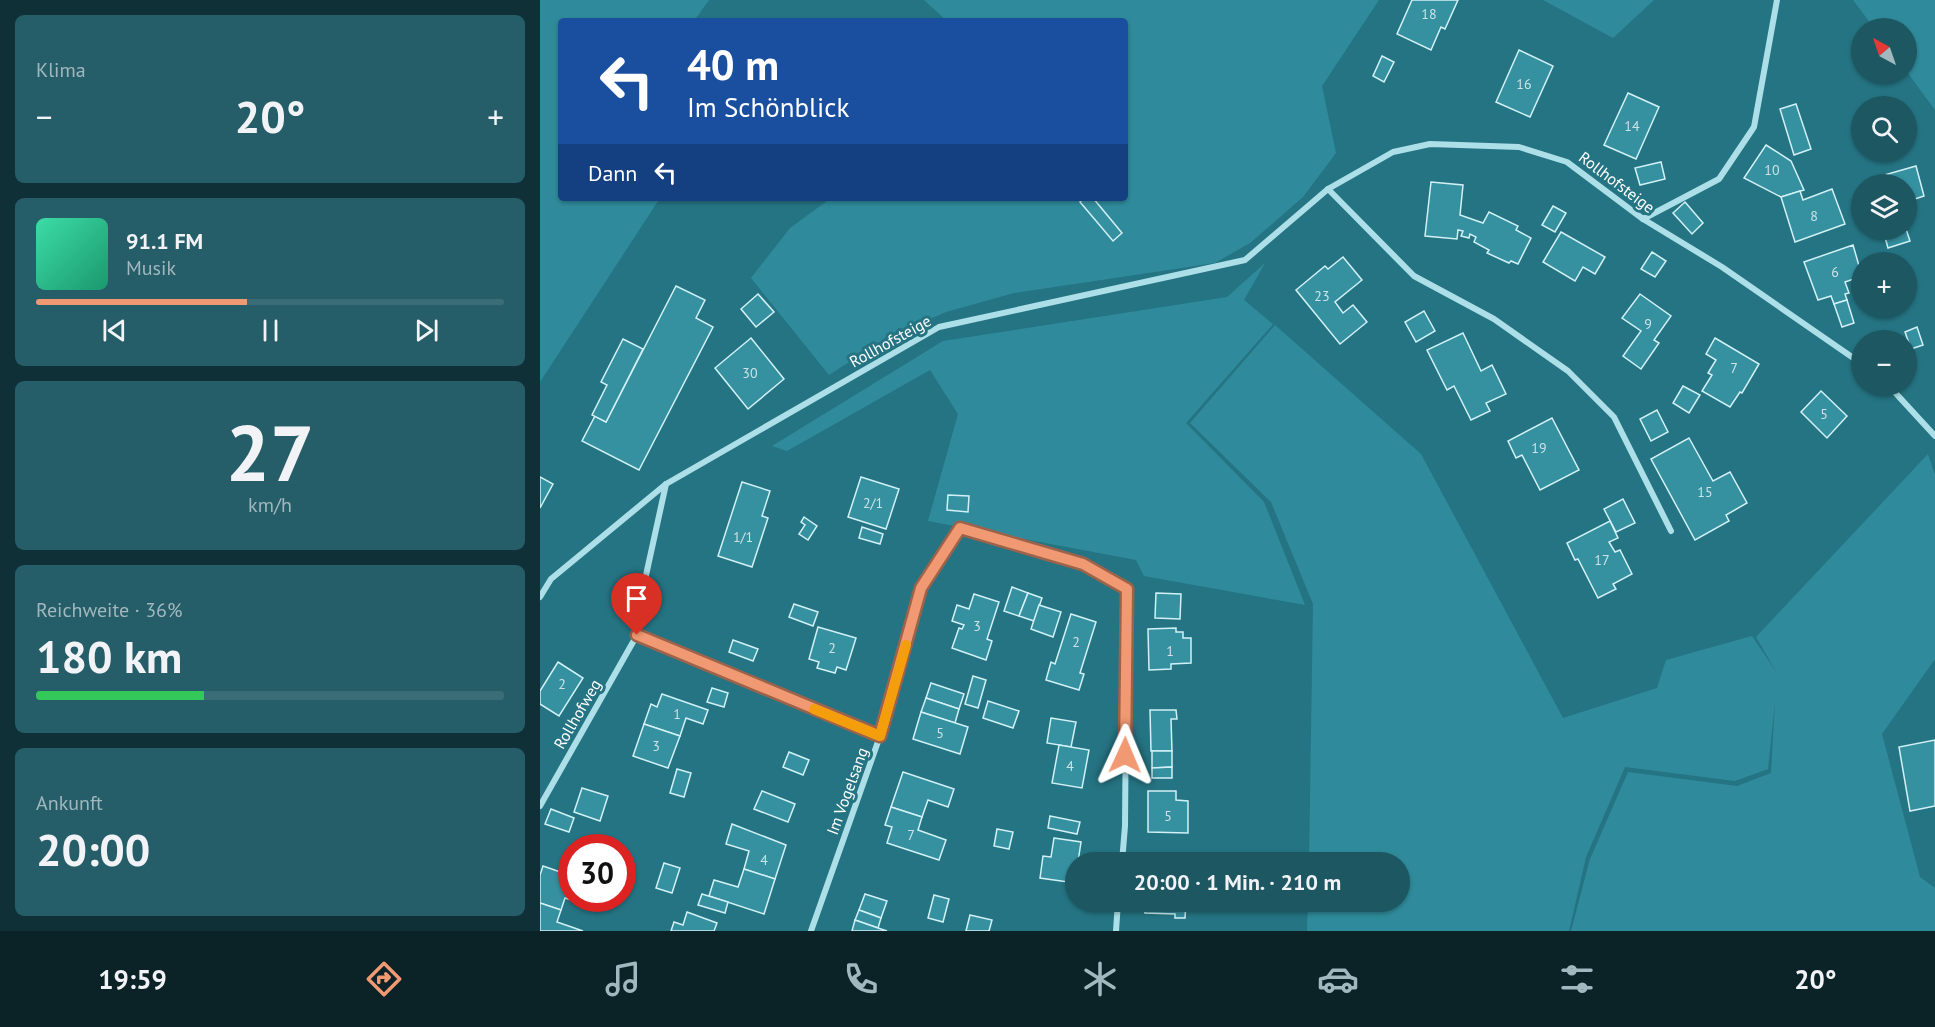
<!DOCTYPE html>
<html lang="de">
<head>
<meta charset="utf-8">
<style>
	:root { --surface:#1c5762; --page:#255d68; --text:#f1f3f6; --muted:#a0b8be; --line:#3a6d77; --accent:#f19972 }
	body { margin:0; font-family:"PT Sans",sans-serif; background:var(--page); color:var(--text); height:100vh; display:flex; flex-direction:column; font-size:22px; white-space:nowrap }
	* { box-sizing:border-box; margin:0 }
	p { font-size:20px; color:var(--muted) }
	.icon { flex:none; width:33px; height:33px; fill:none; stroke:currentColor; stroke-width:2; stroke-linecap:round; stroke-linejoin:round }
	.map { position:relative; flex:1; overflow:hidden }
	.drawer { display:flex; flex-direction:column; gap:15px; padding:15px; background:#0f3036; width:540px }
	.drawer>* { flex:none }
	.top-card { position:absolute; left:18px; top:18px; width:570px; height:183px; border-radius:6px; box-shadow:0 2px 4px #0004; background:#1a4fa0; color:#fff; overflow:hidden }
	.needle { width:39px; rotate:320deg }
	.controls { position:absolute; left:1311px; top:18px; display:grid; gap:12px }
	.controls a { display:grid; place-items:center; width:66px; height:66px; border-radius:50%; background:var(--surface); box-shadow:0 2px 4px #0004; font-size:30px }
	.speed { position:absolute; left:18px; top:834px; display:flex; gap:12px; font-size:30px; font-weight:700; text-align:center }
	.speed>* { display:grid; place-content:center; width:78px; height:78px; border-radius:50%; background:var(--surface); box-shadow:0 2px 4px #0004; line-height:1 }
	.speed .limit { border:9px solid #d22; background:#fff; color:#111 }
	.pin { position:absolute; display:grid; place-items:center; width:51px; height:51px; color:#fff; margin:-62px -26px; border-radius:50% 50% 50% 0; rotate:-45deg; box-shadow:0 0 6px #0007 }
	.pin .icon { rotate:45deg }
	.me { position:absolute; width:66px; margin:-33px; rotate:1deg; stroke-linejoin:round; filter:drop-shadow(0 0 4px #0008) }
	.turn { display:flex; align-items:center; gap:21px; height:126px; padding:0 30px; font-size:27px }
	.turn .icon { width:78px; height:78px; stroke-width:2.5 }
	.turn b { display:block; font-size:42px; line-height:51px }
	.then { display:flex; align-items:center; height:57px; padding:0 30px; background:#0003; gap:12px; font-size:22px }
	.big { font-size:45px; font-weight:700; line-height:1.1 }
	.drawer .tile { flex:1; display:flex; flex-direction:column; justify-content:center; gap:9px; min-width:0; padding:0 21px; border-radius:9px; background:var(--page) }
	.drawer .dial { align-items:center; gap:0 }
	.dial b { font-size:78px; line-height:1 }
	.song { display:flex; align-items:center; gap:18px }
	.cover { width:72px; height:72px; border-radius:9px; background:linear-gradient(135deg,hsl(160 70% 55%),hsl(160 70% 35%)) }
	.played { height:6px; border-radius:3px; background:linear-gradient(90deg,var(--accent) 45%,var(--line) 45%) }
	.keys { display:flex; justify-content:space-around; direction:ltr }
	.heat { display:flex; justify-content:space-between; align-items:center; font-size:33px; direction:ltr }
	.charge { height:9px; border-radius:4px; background:linear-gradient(90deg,#34c759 36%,var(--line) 0) }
	.trip { position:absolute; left:525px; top:852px; width:345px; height:60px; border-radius:30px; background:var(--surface); box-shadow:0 2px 4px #0004; font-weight:700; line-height:60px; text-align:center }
	.menu { display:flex; height:96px; justify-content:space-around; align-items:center; background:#0b2327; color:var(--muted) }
	.menu .icon { width:42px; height:42px }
	.menu .active { color:var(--accent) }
	.menu b { font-size:27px; color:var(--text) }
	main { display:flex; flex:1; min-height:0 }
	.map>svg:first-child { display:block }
</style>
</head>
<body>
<main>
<section class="drawer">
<div class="tile"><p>Klima</p>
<div class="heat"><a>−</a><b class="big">20°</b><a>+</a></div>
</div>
<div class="tile">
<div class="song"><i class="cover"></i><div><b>91.1 FM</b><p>Musik</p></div></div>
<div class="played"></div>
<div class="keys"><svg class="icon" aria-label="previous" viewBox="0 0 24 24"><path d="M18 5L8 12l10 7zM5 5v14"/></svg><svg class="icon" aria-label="pause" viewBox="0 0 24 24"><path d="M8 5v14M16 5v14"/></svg><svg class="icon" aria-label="next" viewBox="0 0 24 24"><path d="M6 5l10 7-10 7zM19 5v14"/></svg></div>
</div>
<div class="tile dial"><b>27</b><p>km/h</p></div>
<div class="tile"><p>Reichweite · 36%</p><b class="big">180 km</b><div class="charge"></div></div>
<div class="tile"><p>Ankunft</p><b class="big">20:00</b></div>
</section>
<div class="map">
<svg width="1395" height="931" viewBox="0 0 1395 931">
	<rect width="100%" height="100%" fill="#257483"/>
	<g fill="#2f8b9b">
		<polygon points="0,0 169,0 154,21 21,21 21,198 120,198 0,382"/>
		<polygon points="384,0 839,0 782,86 796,153 763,197 710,243 675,263 474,293 406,312 348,337 289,375 211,278 250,228 291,198 585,198 585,21 407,21"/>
		<polygon points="1003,0 1114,0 1073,38"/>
		<polygon points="1313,0 1395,0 1395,110 1367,72 1366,28 1334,28"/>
		<polygon points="725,263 704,300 733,324 646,423 724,502 765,605 604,576 596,560 388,521 418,414 390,370 247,451 232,446 403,341 687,297"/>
		<polygon points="735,325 881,454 1023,718 1117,688 1126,660 1212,636 1237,673 1216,637 1388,454 1395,475 1395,659 1342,734 1380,877 1395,888 1395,931 1031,931 1050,859 1088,772 1197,786 1231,773 1235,702 1228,769 1195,781 1085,767 1046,857 1029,931 767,931 768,902 860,902 860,862 769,862 773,604 731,502 650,423"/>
	</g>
	<g fill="#3590a0" stroke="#d1f1f6" stroke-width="1.5">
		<polygon points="872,0 918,0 905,29 901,27 891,50 857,34"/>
		<polygon points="979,50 1013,66 990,117 956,102"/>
		<polygon points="842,56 854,62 844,82 833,76"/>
		<polygon points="1088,93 1119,107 1096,159 1064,145"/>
		<polygon points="1256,104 1271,149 1254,155 1240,109"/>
		<polygon points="1226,145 1251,161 1264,190 1241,197 1204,178"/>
		<polygon points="1121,162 1125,179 1100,185 1095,168"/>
		<polygon points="1376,166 1384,196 1366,202 1366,184 1344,184 1341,176"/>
		<polygon points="891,182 923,185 920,215 943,223 949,212 978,226 976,230 991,238 978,264 971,261 969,263 947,253 949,250 934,242 936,237 930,234 929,238 921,236 923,231 918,230 917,239 885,236"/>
		<polygon points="1292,189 1305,224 1255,242 1241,197 1260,191 1263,200"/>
		<polygon points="544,198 553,198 582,233 573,241 540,202"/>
		<polygon points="1145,202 1163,223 1152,234 1133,213"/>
		<polygon points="1013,206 1026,213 1015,232 1002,225"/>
		<polygon points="1366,229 1370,241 1348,248 1343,230"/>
		<polygon points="1021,232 1065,257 1055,274 1043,267 1035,281 1003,262"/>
		<polygon points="1313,245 1322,276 1305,282 1309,293 1305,294 1307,300 1294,304 1291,296 1278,300 1264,262"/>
		<polygon points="1112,252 1126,261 1115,277 1101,269"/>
		<polygon points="803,257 822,280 795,302 803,313 813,305 827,322 800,344 756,290 785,266 788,269"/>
		<polygon points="136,286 165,300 156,318 173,327 99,470 42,441 55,416 66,422"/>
		<polygon points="218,294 234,312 216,327 201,309"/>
		<polygon points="1100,294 1131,316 1114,340 1119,343 1101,369 1083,356 1101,331 1082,318"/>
		<polygon points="1307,300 1314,323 1302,327 1294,304"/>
		<polygon points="884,311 895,331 876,342 865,322"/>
		<polygon points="1377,327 1383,345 1371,349 1365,332"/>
		<polygon points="923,333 941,371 952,365 966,394 946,403 950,411 931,420 914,386 907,390 887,350"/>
		<polygon points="211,338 244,379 208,409 175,368"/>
		<polygon points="1175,338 1219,364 1202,393 1200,392 1190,407 1162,391 1172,375 1168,373 1176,360 1166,354"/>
		<polygon points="83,339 103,349 66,422 52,415 67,385 61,382"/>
		<polygon points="1143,386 1160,395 1149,413 1133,403"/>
		<polygon points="1281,391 1307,416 1287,438 1261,412"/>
		<polygon points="1117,410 1128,432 1111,441 1100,419"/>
		<polygon points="1012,418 1039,470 1000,490 982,455 976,458 968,441"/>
		<polygon points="1149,438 1173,481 1190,472 1207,503 1186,515 1189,521 1155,540 1111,459"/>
		<polygon points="0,477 13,484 0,508"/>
		<polygon points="321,477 359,489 346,529 308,517"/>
		<polygon points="202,482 230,491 222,516 228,518 212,567 178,556"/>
		<polygon points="408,495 429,496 428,512 407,510"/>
		<polygon points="1083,499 1095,523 1076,532 1064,509"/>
		<polygon points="264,517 277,526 268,540 259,534 265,525 261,522"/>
		<polygon points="1070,521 1078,538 1069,542 1075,552 1080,550 1092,574 1073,584 1076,589 1058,598 1038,559 1035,560 1027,543"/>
		<polygon points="322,527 343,534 340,544 319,538"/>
		<polygon points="472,587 488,593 479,616 464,611"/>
		<polygon points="488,593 502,598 494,621 479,616"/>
		<polygon points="616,593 641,594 640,619 615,618"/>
		<polygon points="434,594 459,602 447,639 452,641 446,660 412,648 419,628 422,629 424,625 412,621 417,605 429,609"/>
		<polygon points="254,604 278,612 273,626 249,617"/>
		<polygon points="499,605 521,612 513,637 491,629"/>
		<polygon points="531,614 556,622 540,673 544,674 539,690 506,680 511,662 515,664"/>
		<polygon points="278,627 316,638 306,670 297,667 295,673 277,668 279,662 269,659"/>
		<polygon points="636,628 636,632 643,632 643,638 651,638 651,663 631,664 631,669 609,670 608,629"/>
		<polygon points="193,640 218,649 213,661 189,652"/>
		<polygon points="18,662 43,678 19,716 0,704 0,691"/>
		<polygon points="433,676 446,680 438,708 425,704"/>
		<polygon points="391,683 424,694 419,709 386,698"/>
		<polygon points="172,688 188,693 184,707 167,702"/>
		<polygon points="122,694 168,710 163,724 146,718 140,736 104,724 111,704 117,707"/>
		<polygon points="386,698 419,709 415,723 381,712"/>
		<polygon points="448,701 479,711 473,728 443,718"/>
		<polygon points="610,710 636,710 637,719 631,719 632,751 611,751"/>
		<polygon points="381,712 428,727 420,754 373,739"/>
		<polygon points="511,718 536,722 531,747 507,743"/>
		<polygon points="104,724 140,736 128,768 93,756"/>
		<polygon points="1395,740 1395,806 1370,811 1359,747"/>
		<polygon points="519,745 549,750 542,788 512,783"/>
		<polygon points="612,751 632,751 632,767 612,768"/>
		<polygon points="249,752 269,760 263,775 243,767"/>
		<polygon points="632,767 632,778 612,778 612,768"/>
		<polygon points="137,769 151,773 144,797 130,793"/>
		<polygon points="363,772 414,789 408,807 388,800 382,817 351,807"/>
		<polygon points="42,788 68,796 60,821 34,812"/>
		<polygon points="222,791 255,804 248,822 214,809"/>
		<polygon points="608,791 636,791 636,800 648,801 648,833 608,832"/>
		<polygon points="351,807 382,817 378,830 406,840 399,860 347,843 352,827 345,825"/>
		<polygon points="11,809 34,818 29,832 5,824"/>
		<polygon points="510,816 540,822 537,834 508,828"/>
		<polygon points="192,824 246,845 235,879 204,869 209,851 186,844"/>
		<polygon points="457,829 473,832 469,849 454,846"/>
		<polygon points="514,838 541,842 538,862 536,862 535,883 500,878 503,856 511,857"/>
		<polygon points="715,853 732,855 731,862 714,862"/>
		<polygon points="124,863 140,868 132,893 116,888"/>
		<polygon points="3,866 32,876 32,898 57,898 54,907 25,898 21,910 0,903 0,875"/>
		<polygon points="204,869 235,879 224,914 169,896 174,880 198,887"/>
		<polygon points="162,894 188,902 185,913 158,905"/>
		<polygon points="325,894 347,901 341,918 319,910"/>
		<polygon points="394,895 409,899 403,922 388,918"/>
		<polygon points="605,902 646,902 645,918 635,918 635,914 605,913"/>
		<polygon points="0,903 21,910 17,922 43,931 0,931"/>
		<polygon points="319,910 341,918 338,928 315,920"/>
		<polygon points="147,912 177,923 174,931 131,931 134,922 143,925"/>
		<polygon points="430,915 452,920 449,931 426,931"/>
		<polygon points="315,920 338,928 347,931 312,931"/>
	</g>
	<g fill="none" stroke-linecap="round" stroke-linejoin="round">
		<g stroke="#addfe8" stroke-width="6">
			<polyline points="788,189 874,276 954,319 1028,371 1074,417 1131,531"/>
			<polyline points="1103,219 1179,179 1214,127 1237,0"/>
			<polyline points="1349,386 1395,436"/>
			<polyline points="0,597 11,579 126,484 399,327 705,260 788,189 853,152 890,144 979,147 1027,162 1103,219 1182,267 1322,364"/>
			<polyline points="97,635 340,736"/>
			<polyline points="0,806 97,635 101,598 126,484"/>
			<polyline points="271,931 340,736 381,588 420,528 543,564 587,589 585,826 582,862"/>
			<polyline points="576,931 578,902"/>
		</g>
	</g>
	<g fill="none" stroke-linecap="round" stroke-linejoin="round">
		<defs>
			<polyline id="route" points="97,635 340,736 381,588 420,528 543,564 587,589 585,755"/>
		</defs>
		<use href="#route" stroke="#9d634a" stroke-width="15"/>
		<use href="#route" stroke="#f19972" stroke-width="10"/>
		<polyline stroke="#f59e0b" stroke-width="10" points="274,709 340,736 366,645"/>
	</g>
	<g text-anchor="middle" stroke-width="6" stroke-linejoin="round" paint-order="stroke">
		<g font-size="14" fill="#cce3e7">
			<text x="889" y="19">18</text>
			<text x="984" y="89">16</text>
			<text x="1092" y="131">14</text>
			<text x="1232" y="175">10</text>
			<text x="1274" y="221">8</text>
			<text x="1295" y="277">6</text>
			<text x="782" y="301">23</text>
			<text x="1108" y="329">9</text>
			<text x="1194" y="373">7</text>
			<text x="210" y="378">30</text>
			<text x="1284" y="419">5</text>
			<text x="999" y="453">19</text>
			<text x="1165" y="497">15</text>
			<text x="333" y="508">2/1</text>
			<text x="203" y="542">1/1</text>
			<text x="1062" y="565">17</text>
			<text x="437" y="631">3</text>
			<text x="536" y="647">2</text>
			<text x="292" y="653">2</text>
			<text x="630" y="656">1</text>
			<text x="22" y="689">2</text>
			<text x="137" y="719">1</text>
			<text x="400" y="738">5</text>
			<text x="116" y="751">3</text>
			<text x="530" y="771">4</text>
			<text x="628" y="821">5</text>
			<text x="371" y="840">7</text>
			<text x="224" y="865">4</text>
		</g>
		<g font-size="16" fill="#fff" stroke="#257483">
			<text transform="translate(1077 182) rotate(37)" y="6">Rollhofsteige</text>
			<text transform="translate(350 341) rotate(-29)" y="6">Rollhofsteige</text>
			<text transform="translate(37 714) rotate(-60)" y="6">Rollhofweg</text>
			<text transform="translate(307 791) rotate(-70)" y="6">Im Vogelsang</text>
		</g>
	</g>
</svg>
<div class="controls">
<a><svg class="needle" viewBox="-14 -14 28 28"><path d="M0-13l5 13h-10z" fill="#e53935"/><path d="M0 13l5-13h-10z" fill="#a0b8be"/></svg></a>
<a><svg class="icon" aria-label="search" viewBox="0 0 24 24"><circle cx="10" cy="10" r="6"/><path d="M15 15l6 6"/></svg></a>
<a><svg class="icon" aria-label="layers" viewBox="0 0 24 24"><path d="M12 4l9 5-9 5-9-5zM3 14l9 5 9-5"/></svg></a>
<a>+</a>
<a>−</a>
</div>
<div class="speed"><div class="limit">30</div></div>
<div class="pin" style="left:97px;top:635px;background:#d93025"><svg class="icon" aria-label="arrive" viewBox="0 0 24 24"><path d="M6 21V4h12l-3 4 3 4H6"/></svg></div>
<svg class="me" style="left:585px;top:755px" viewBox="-20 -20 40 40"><path d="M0-17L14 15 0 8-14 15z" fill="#f19972" stroke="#fff" stroke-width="4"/></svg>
<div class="trip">20:00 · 1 Min. · 210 m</div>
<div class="top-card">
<div class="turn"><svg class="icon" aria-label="left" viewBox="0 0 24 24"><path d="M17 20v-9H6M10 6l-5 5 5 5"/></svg><div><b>40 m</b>Im Schönblick</div></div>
<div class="then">Dann<svg class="icon" aria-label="left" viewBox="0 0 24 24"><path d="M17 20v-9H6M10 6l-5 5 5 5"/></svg></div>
</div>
</div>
</main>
<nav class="menu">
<b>19:59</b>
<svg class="icon active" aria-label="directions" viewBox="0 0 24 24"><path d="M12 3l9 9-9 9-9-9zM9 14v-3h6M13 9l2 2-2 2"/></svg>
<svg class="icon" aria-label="music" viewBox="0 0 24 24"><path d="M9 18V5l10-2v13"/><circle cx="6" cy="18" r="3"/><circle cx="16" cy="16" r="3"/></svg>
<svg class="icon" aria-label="phone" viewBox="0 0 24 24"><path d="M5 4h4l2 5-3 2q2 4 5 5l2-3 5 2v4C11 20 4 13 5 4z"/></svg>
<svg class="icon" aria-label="climate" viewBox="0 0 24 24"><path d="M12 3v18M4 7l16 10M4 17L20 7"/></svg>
<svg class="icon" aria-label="car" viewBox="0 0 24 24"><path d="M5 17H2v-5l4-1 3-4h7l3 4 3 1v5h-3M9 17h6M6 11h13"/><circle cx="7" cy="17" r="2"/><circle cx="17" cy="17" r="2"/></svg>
<svg class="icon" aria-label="filters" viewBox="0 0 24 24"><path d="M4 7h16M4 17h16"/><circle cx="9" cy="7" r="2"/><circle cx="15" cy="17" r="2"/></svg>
<b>20°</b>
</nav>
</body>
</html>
